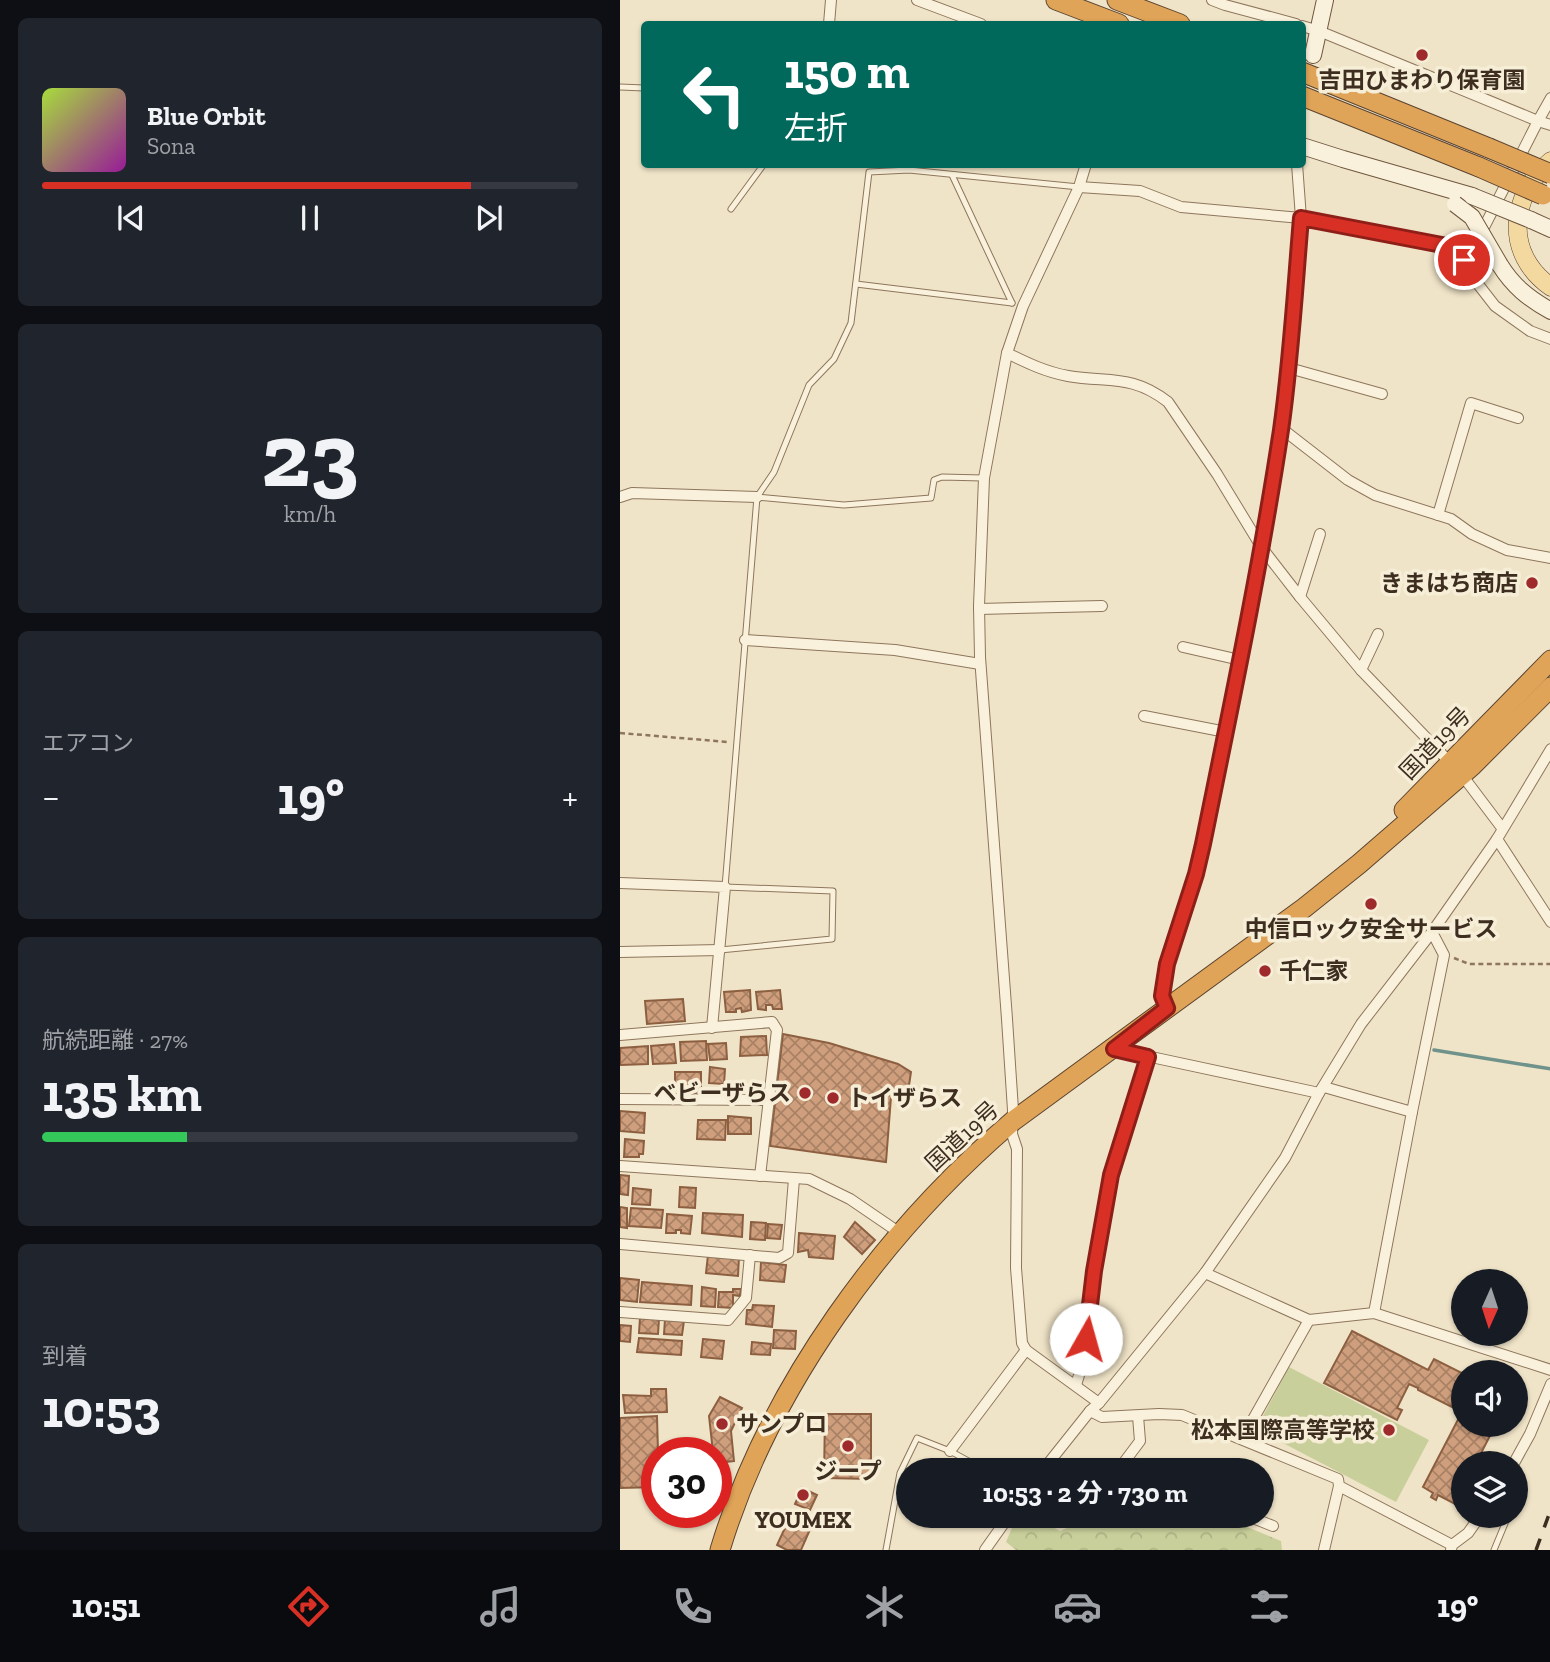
<!DOCTYPE html>
<html lang="ja">
<head>
<meta charset="utf-8">
<style>
	:root { --surface:#171b24; --page:#20242c; --text:#f1f3f6; --muted:#9ea1a6; --line:#363941; --accent:#d93025 }
	body { margin:0; font-family:"Zilla Slab","Noto Sans JP",serif; background:var(--page); color:var(--text); height:100vh; display:flex; flex-direction:column; font-size:26px; white-space:nowrap }
	* { box-sizing:border-box; margin:0 }
	p { font-size:23px; color:var(--muted) }
	.icon { flex:none; width:38px; height:38px; fill:none; stroke:currentColor; stroke-width:2; stroke-linecap:round; stroke-linejoin:round }
	.map { position:relative; flex:1; overflow:hidden }
	.panel { display:flex; flex-direction:column; gap:18px; padding:18px; background:#0d0f14; width:620px }
	.panel>* { flex:none }
	.guide { position:absolute; left:21px; top:21px; width:665px; height:147px; border-radius:7px; box-shadow:0 2px 5px #0004; background:#00695c; color:#fff; overflow:hidden }
	.needle { width:46px; rotate:183deg }
	.tools { position:absolute; left:831px; top:1269px; display:grid; gap:14px }
	.tools a { display:grid; place-items:center; width:77px; height:77px; border-radius:50%; background:var(--surface); box-shadow:0 2px 5px #0004; font-size:35px }
	.speed { position:absolute; left:21px; top:1437px; display:flex; gap:14px; font-size:35px; font-weight:700; text-align:center }
	.speed>* { display:grid; place-content:center; width:91px; height:91px; border-radius:50%; background:var(--surface); box-shadow:0 2px 5px #0004; line-height:1 }
	.speed .limit { border:10px solid #d22; background:#fff; color:#111 }
	.pin { position:absolute; display:grid; place-items:center; width:60px; height:60px; color:#fff; margin:-30px; border:4px solid #fff; border-radius:50%; box-shadow:0 2px 7px #0007 }
	.me { position:absolute; width:77px; margin:-38px; rotate:7deg; stroke-linejoin:round; filter:drop-shadow(0 0 5px #0008) }
	.turn { display:flex; align-items:center; gap:24px; height:147px; padding:0 28px; font-size:32px }
	.turn .icon { width:91px; height:91px; stroke-width:2.5 }
	.turn b { display:block; font-size:49px; line-height:60px }
	.big { font-size:52px; font-weight:700; line-height:1.1 }
	.panel .card { flex:1; display:flex; flex-direction:column; justify-content:center; gap:10px; min-width:0; padding:0 24px; border-radius:10px; background:var(--page) }
	.panel .dial { align-items:center; gap:0 }
	.dial b { font-size:91px; line-height:1 }
	.song { display:flex; align-items:center; gap:21px }
	.cover { width:84px; height:84px; border-radius:10px; background:linear-gradient(135deg,hsl(80 70% 55%),hsl(300 70% 35%)) }
	.played { height:7px; border-radius:4px; background:linear-gradient(90deg,var(--accent) 80%,var(--line) 80%) }
	.keys { display:flex; justify-content:space-around; direction:ltr }
	.heat { display:flex; justify-content:space-between; align-items:center; font-size:38px; direction:ltr }
	.charge { height:10px; border-radius:5px; background:linear-gradient(90deg,#34c759 27%,var(--line) 0) }
	.trip { position:absolute; left:276px; top:1458px; width:378px; height:70px; border-radius:35px; background:var(--surface); box-shadow:0 2px 5px #0004; font-weight:700; line-height:70px; text-align:center }
	.menu { display:flex; height:112px; justify-content:space-around; align-items:center; background:#090b0e; color:var(--muted) }
	.menu .icon { width:49px; height:49px }
	.menu .on { color:var(--accent) }
	.menu b { font-size:32px; color:var(--text) }
	main { display:flex; flex:1; min-height:0 }
	.map>svg:first-child { display:block }
</style>
</head>
<body>
<main>
<section class="panel">
<div class="card">
<div class="song"><i class="cover"></i><div><b>Blue Orbit</b><p>Sona</p></div></div>
<div class="played"></div>
<div class="keys"><svg class="icon" aria-label="previous" viewBox="0 0 24 24"><path d="M18 5L8 12l10 7zM5 5v14"/></svg><svg class="icon" aria-label="pause" viewBox="0 0 24 24"><path d="M8 5v14M16 5v14"/></svg><svg class="icon" aria-label="next" viewBox="0 0 24 24"><path d="M6 5l10 7-10 7zM19 5v14"/></svg></div>
</div>
<div class="card dial"><b>23</b><p>km/h</p></div>
<div class="card"><p>エアコン</p>
<div class="heat"><a>−</a><b class="big">19°</b><a>+</a></div>
</div>
<div class="card"><p>航続距離 · 27%</p><b class="big">135 km</b><div class="charge"></div></div>
<div class="card"><p>到着</p><b class="big">10:53</b></div>
</section>
<div class="map">
<svg width="931" height="1550" viewBox="0 0 931 1550">
	<defs>
		<pattern id="forest-crowns" width="20" height="18" patternUnits="userSpaceOnUse" patternTransform="scale(1.75)"><rect width="20" height="18" fill="#c9cf9b"/><path d="M2 6a3 3 0 1 1 6 0M12 15a3 3 0 1 1 6 0" fill="none" stroke="#aeb285"/></pattern>
		<pattern id="building-cross-hatch" width="8" height="8" patternUnits="userSpaceOnUse" patternTransform="scale(1.75)"><rect width="8" height="8" fill="#cf9f7d"/><path d="M0 0l8 8M0 8l8-8" fill="none" stroke="#a98266"/></pattern>
	</defs>
	<rect width="100%" height="100%" fill="#f0e4c8"/>
	<polygon fill="#c9cf9b" points="669,1367 809,1440 776,1502 636,1429"/>
	<polygon fill="url(#forest-crowns)" points="397,1516 413,1516 440,1531 454,1525 465,1516 601,1516 661,1541 662,1550 396,1550 386,1542"/>
	<g fill="none" stroke-linecap="round" stroke-linejoin="round">
		<polyline stroke="#6f938a" stroke-width="3.5" points="814,1050 931,1069"/>
	</g>
	<g fill="url(#building-cross-hatch)" stroke="#8d5f41" stroke-width="2">
		<polygon points="130,990 131,1010 122,1012 121,1008 116,1009 116,1012 106,1012 104,992"/>
		<polygon points="160,990 162,1009 153,1009 152,1005 146,1005 146,1010 138,1009 136,992"/>
		<polygon points="63,999 65,1021 27,1024 25,1001"/>
		<polygon points="163,1034 209,1043 278,1064 291,1072 287,1099 271,1097 266,1162 150,1146"/>
		<polygon points="146,1036 147,1055 120,1056 121,1037"/>
		<polygon points="86,1041 87,1060 61,1061 60,1042"/>
		<polygon points="106,1043 107,1059 90,1060 88,1044"/>
		<polygon points="54,1044 56,1063 33,1064 31,1046"/>
		<polygon points="28,1046 28,1064 0,1065 0,1048"/>
		<polygon points="90,1067 105,1069 104,1084 89,1083"/>
		<polygon points="55,1072 81,1072 81,1091 77,1090 76,1093 61,1093 60,1090 55,1089"/>
		<polygon points="0,1111 25,1113 24,1133 0,1131"/>
		<polygon points="108,1116 131,1118 131,1134 108,1134"/>
		<polygon points="78,1120 106,1120 105,1140 77,1139"/>
		<polygon points="5,1139 24,1141 23,1154 19,1154 19,1157 4,1157"/>
		<polygon points="0,1175 9,1176 8,1195 0,1194"/>
		<polygon points="60,1187 76,1188 75,1208 59,1207"/>
		<polygon points="13,1188 31,1190 30,1205 12,1204"/>
		<polygon points="0,1207 7,1208 7,1228 0,1227"/>
		<polygon points="11,1208 43,1210 41,1228 9,1226"/>
		<polygon points="83,1213 123,1215 122,1237 82,1233"/>
		<polygon points="47,1214 72,1216 70,1234 61,1233 61,1230 56,1230 56,1233 46,1233"/>
		<polygon points="131,1222 146,1223 145,1240 130,1239"/>
		<polygon points="235,1222 255,1240 242,1254 224,1237"/>
		<polygon points="148,1224 162,1225 160,1239 147,1238"/>
		<polygon points="179,1233 215,1236 213,1259 189,1257 188,1250 178,1252"/>
		<polygon points="88,1255 119,1257 118,1276 86,1273"/>
		<polygon points="141,1262 166,1265 164,1282 140,1280"/>
		<polygon points="0,1278 19,1280 17,1302 0,1300"/>
		<polygon points="22,1282 72,1286 71,1305 20,1302"/>
		<polygon points="82,1287 96,1289 95,1307 81,1306"/>
		<polygon points="113,1289 121,1289 120,1296 113,1295 113,1308 98,1307 99,1292 113,1292"/>
		<polygon points="133,1305 154,1306 152,1327 126,1324 127,1310 132,1310"/>
		<polygon points="20,1318 39,1319 38,1334 19,1333"/>
		<polygon points="45,1319 64,1321 62,1335 44,1334"/>
		<polygon points="0,1325 11,1326 10,1342 0,1341"/>
		<polygon points="154,1330 176,1331 175,1349 153,1348"/>
		<polygon points="732,1331 808,1370 814,1359 844,1374 844,1424 876,1424 856,1463 844,1463 844,1487 835,1504 818,1495 816,1500 811,1497 813,1493 803,1487 842,1412 798,1390 798,1388 789,1384 777,1408 782,1410 777,1420 704,1383"/>
		<polygon points="19,1338 62,1341 61,1355 17,1352"/>
		<polygon points="83,1339 104,1341 102,1359 81,1357"/>
		<polygon points="132,1342 151,1344 150,1355 131,1354"/>
		<polygon points="31,1389 46,1389 47,1412 5,1413 3,1395 31,1396"/>
		<polygon points="100,1397 122,1408 111,1431 114,1461 96,1463 96,1452 93,1452 89,1416"/>
		<polygon points="205,1414 251,1414 251,1479 204,1478"/>
		<polygon points="37,1416 38,1452 37,1452 37,1487 0,1488 0,1418"/>
		<polygon points="182,1488 197,1495 190,1510 175,1504"/>
		<polygon points="171,1515 192,1525 181,1550 167,1550 157,1545"/>
	</g>
	<g fill="none" stroke-linecap="round" stroke-linejoin="round">
		<defs>
			<g id="lane">
				<polyline points="0,87 24,88"/>
				<polyline points="332,175 392,303"/>
				<polyline points="111,209 144,164"/>
				<polyline points="236,284 392,303"/>
				<polyline points="137,497 224,505 311,498 314,480 322,477 363,478"/>
				<polyline points="100,950 212,939 213,891 105,887 137,497 154,472 189,385 214,359 231,323 249,172 289,170 459,187"/>
				<polyline points="266,1550 280,1473 297,1438 330,1451 365,1470"/>
				<polyline points="874,1550 886,1521 877,1516"/>
			</g>
			<g id="street">
				<polyline points="297,0 361,24"/>
				<polyline points="592,0 605,5 676,24"/>
				<polyline points="209,24 211,0"/>
				<polyline points="682,26 699,31 918,121 853,249 844,260"/>
				<polyline points="931,98 918,121 931,125"/>
				<polyline points="466,164 459,187 403,306 387,353 364,478 359,606 360,657 387,1019 393,1110 392,1134 397,1149 396,1268 402,1343 406,1350 479,1403"/>
				<polyline points="459,187 520,191 561,207 681,218 822,245 844,260 854,279 875,306 910,331 931,339"/>
				<path d="M387,353C407,363 426,372 448,376C489,383 512,374 548,402L597,474L642,548L680,597L741,670L842,775L882,828"/>
				<polyline points="669,368 762,394"/>
				<polyline points="661,428 728,480 755,495 831,519 852,534 887,550 931,558"/>
				<polyline points="0,497 12,493 137,497"/>
				<polyline points="818,515 851,403 898,418"/>
				<polyline points="680,597 700,534"/>
				<polyline points="359,609 482,606"/>
				<polyline points="125,640 275,650 360,664"/>
				<polyline points="563,647 620,660"/>
				<polyline points="741,670 758,634"/>
				<polyline points="524,716 606,732"/>
				<polyline points="877,839 931,922"/>
				<polyline points="0,883 105,887 92,1028"/>
				<polyline points="0,952 100,950"/>
				<polyline points="547,1008 542,996 547,964 583,844 636,585 661,428 668,371 681,218 677,164"/>
				<polyline points="0,1035 152,1022 157,1030 140,1176"/>
				<polyline points="494,1049 699,1093"/>
				<polyline points="704,1087 792,1112"/>
				<polyline points="0,1099 149,1100"/>
				<polyline points="0,1166 189,1179 230,1199 274,1229 279,1235"/>
				<polyline points="0,1244 159,1258 168,1253 174,1179"/>
				<polyline points="585,1273 689,1320"/>
				<polyline points="0,1312 108,1320 126,1298 130,1255"/>
				<polyline points="754,1313 792,1112 824,955 812,932"/>
				<polyline points="456,1385 463,1362 474,1271 491,1175 528,1057"/>
				<polyline points="470,1411 482,1417 539,1414 562,1415 718,1479 719,1486 832,1545"/>
				<polyline points="622,1439 689,1320 754,1313 931,1370"/>
				<polyline points="330,1451 406,1350"/>
				<polyline points="894,1463 910,1434 931,1384"/>
				<polyline points="423,1470 470,1411 479,1403 585,1273 665,1158 699,1093 741,1024 812,932 877,839 931,749"/>
				<polyline points="514,1470 502,1465 520,1441 518,1416"/>
				<polyline points="628,1516 653,1526"/>
				<polyline points="365,1550 389,1516"/>
				<polyline points="704,1550 719,1486"/>
				<polyline points="831,1550 832,1545 848,1533 860,1516"/>
			</g>
			<g id="secondary">
				<polyline points="693,55 705,0"/>
				<polyline points="682,146 723,159 852,196"/>
				<polyline points="911,220 931,229"/>
				<path d="M880,265C893,286 909,299 931,311"/>
			</g>
			<path id="primary" d="M931,161C889,196 884,254 931,287"/>
			<g id="highway">
				<polyline points="436,0 499,24"/>
				<polyline points="497,0 560,24"/>
				<polyline points="682,72 869,148"/>
				<polyline points="682,96 859,167"/>
				<polyline points="784,810 931,660"/>
				<path d="M100,1550C149,1387 264,1231 393,1121L684,908L739,864L852,766L931,687"/>
			</g>
		</defs>
		<use href="#lane" stroke="#8d765c" stroke-width="7"/>
		<use href="#street" stroke="#8d765c" stroke-width="12"/>
		<use href="#secondary" stroke="#6f573f" stroke-width="18"/>
		<use href="#primary" stroke="#5b4430" stroke-width="19"/>
		<use href="#highway" stroke="#5b4430" stroke-width="21"/>
		<g stroke="#8d765c" stroke-width="2.5" stroke-dasharray="5 3.5" stroke-linecap="butt">
			<polyline points="0,733 108,742"/>
			<polyline points="834,958 849,964 931,964"/>
		</g>
		<use href="#lane" stroke="#faf1dc" stroke-width="5"/>
		<use href="#street" stroke="#faf1dc" stroke-width="10"/>
		<use href="#secondary" stroke="#faf1dc" stroke-width="16"/>
		<use href="#primary" stroke="#f3d9a0" stroke-width="18"/>
		<use href="#highway" stroke="#e0a458" stroke-width="19"/>
		<g stroke="#3d2e20" stroke-width="3.5" stroke-dasharray="12 12" stroke-linecap="butt">
			<polyline points="916,1550 931,1509"/>
			<polyline points="930,1550 931,1550"/>
		</g>
		<defs>
			<g id="secondary-bridge">
				<polyline points="852,196 911,220"/>
				<polyline points="835,204 852,217 880,265"/>
			</g>
			<g id="highway-bridge">
				<polyline points="869,148 931,174"/>
				<polyline points="859,167 923,195"/>
			</g>
		</defs>
		<use href="#secondary-bridge" stroke="#6f573f" stroke-width="18" stroke-linecap="butt"/>
		<use href="#highway-bridge" stroke="#5b4430" stroke-width="21" stroke-linecap="butt"/>
		<use href="#secondary-bridge" stroke="#faf1dc" stroke-width="16"/>
		<use href="#highway-bridge" stroke="#e0a458" stroke-width="19"/>
	</g>
	<g fill="none" stroke-linecap="round" stroke-linejoin="round">
		<defs>
			<path id="route" d="M466,1339L474,1271L491,1175L528,1057L494,1049L547,1008L542,996L547,964L576,874L583,844C611,706 640,569 661,430C671,360 675,289 681,218L822,245L844,260"/>
		</defs>
		<use href="#route" stroke="#8d1f18" stroke-width="18"/>
		<use href="#route" stroke="#d93025" stroke-width="12"/>
	</g>
	<g fill="#9e2a2b" stroke="#f7eed8" stroke-width="2.5">
		<circle cx="802" cy="55" r="7"/>
		<circle cx="912" cy="583" r="7"/>
		<circle cx="751" cy="904" r="7"/>
		<circle cx="645" cy="971" r="7"/>
		<circle cx="185" cy="1093" r="7"/>
		<circle cx="213" cy="1098" r="7"/>
		<circle cx="102" cy="1424" r="7"/>
		<circle cx="769" cy="1430" r="7"/>
		<circle cx="228" cy="1446" r="7"/>
		<circle cx="183" cy="1495" r="7"/>
	</g>
	<g text-anchor="middle" stroke-width="7" stroke-linejoin="round" paint-order="stroke">
		<g font-size="23" font-weight="bold" fill="#3d2e20" stroke="#f7eed8">
			<text x="802" y="88">吉田ひまわり保育園</text>
			<text x="898" y="591" text-anchor="end">きまはち商店</text>
			<text x="751" y="937">中信ロック安全サービス</text>
			<text x="659" y="979" text-anchor="start">千仁家</text>
			<text x="171" y="1101" text-anchor="end">ベビーザらス</text>
			<text x="227" y="1106" text-anchor="start">トイザらス</text>
			<text x="116" y="1432" text-anchor="start">サンプロ</text>
			<text x="755" y="1438" text-anchor="end">松本国際高等学校</text>
			<text x="228" y="1479">ジープ</text>
			<text x="183" y="1528">YOUMEX</text>
		</g>
		<g font-size="23" fill="#3d2e20" stroke="#f7eed8">
			<text transform="translate(815 743) rotate(-46)" y="8">国道19号</text>
			<text transform="translate(342 1136) rotate(-43)" y="8">国道19号</text>
		</g>
	</g>
</svg>
<div class="tools">
<a><svg class="needle" viewBox="-14 -14 28 28"><path d="M0-13l5 13h-10z" fill="#e53935"/><path d="M0 13l5-13h-10z" fill="#9ea1a6"/></svg></a>
<a><svg class="icon" aria-label="sound" viewBox="0 0 24 24"><path d="M4 9h4l5-4v14l-5-4H4zM17 9q2 3 0 6"/></svg></a>
<a><svg class="icon" aria-label="layers" viewBox="0 0 24 24"><path d="M12 4l9 5-9 5-9-5zM3 14l9 5 9-5"/></svg></a>
</div>
<div class="speed"><div class="limit">30</div></div>
<div class="pin" style="left:844px;top:260px;background:#d93025"><svg class="icon" aria-label="arrive" viewBox="0 0 24 24"><path d="M6 21V4h12l-3 4 3 4H6"/></svg></div>
<svg class="me" style="left:466px;top:1339px" viewBox="-20 -20 40 40"><circle r="19" fill="#fff"/><path d="M0-13L10 11 0 6-10 11z" fill="#d93025"/></svg>
<div class="trip">10:53 · 2 分 · 730 m</div>
<div class="guide">
<div class="turn"><svg class="icon" aria-label="left" viewBox="0 0 24 24"><path d="M17 20v-9H6M10 6l-5 5 5 5"/></svg><div><b>150 m</b>左折</div></div>
</div>
</div>
</main>
<nav class="menu">
<b>10:51</b>
<svg class="icon on" aria-label="directions" viewBox="0 0 24 24"><path d="M12 3l9 9-9 9-9-9zM9 14v-3h6M13 9l2 2-2 2"/></svg>
<svg class="icon" aria-label="music" viewBox="0 0 24 24"><path d="M9 18V5l10-2v13"/><circle cx="6" cy="18" r="3"/><circle cx="16" cy="16" r="3"/></svg>
<svg class="icon" aria-label="phone" viewBox="0 0 24 24"><path d="M5 4h4l2 5-3 2q2 4 5 5l2-3 5 2v4C11 20 4 13 5 4z"/></svg>
<svg class="icon" aria-label="climate" viewBox="0 0 24 24"><path d="M12 3v18M4 7l16 10M4 17L20 7"/></svg>
<svg class="icon" aria-label="car" viewBox="0 0 24 24"><path d="M5 17H2v-5l4-1 3-4h7l3 4 3 1v5h-3M9 17h6M6 11h13"/><circle cx="7" cy="17" r="2"/><circle cx="17" cy="17" r="2"/></svg>
<svg class="icon" aria-label="filters" viewBox="0 0 24 24"><path d="M4 7h16M4 17h16"/><circle cx="9" cy="7" r="2"/><circle cx="15" cy="17" r="2"/></svg>
<b>19°</b>
</nav>
</body>
</html>
